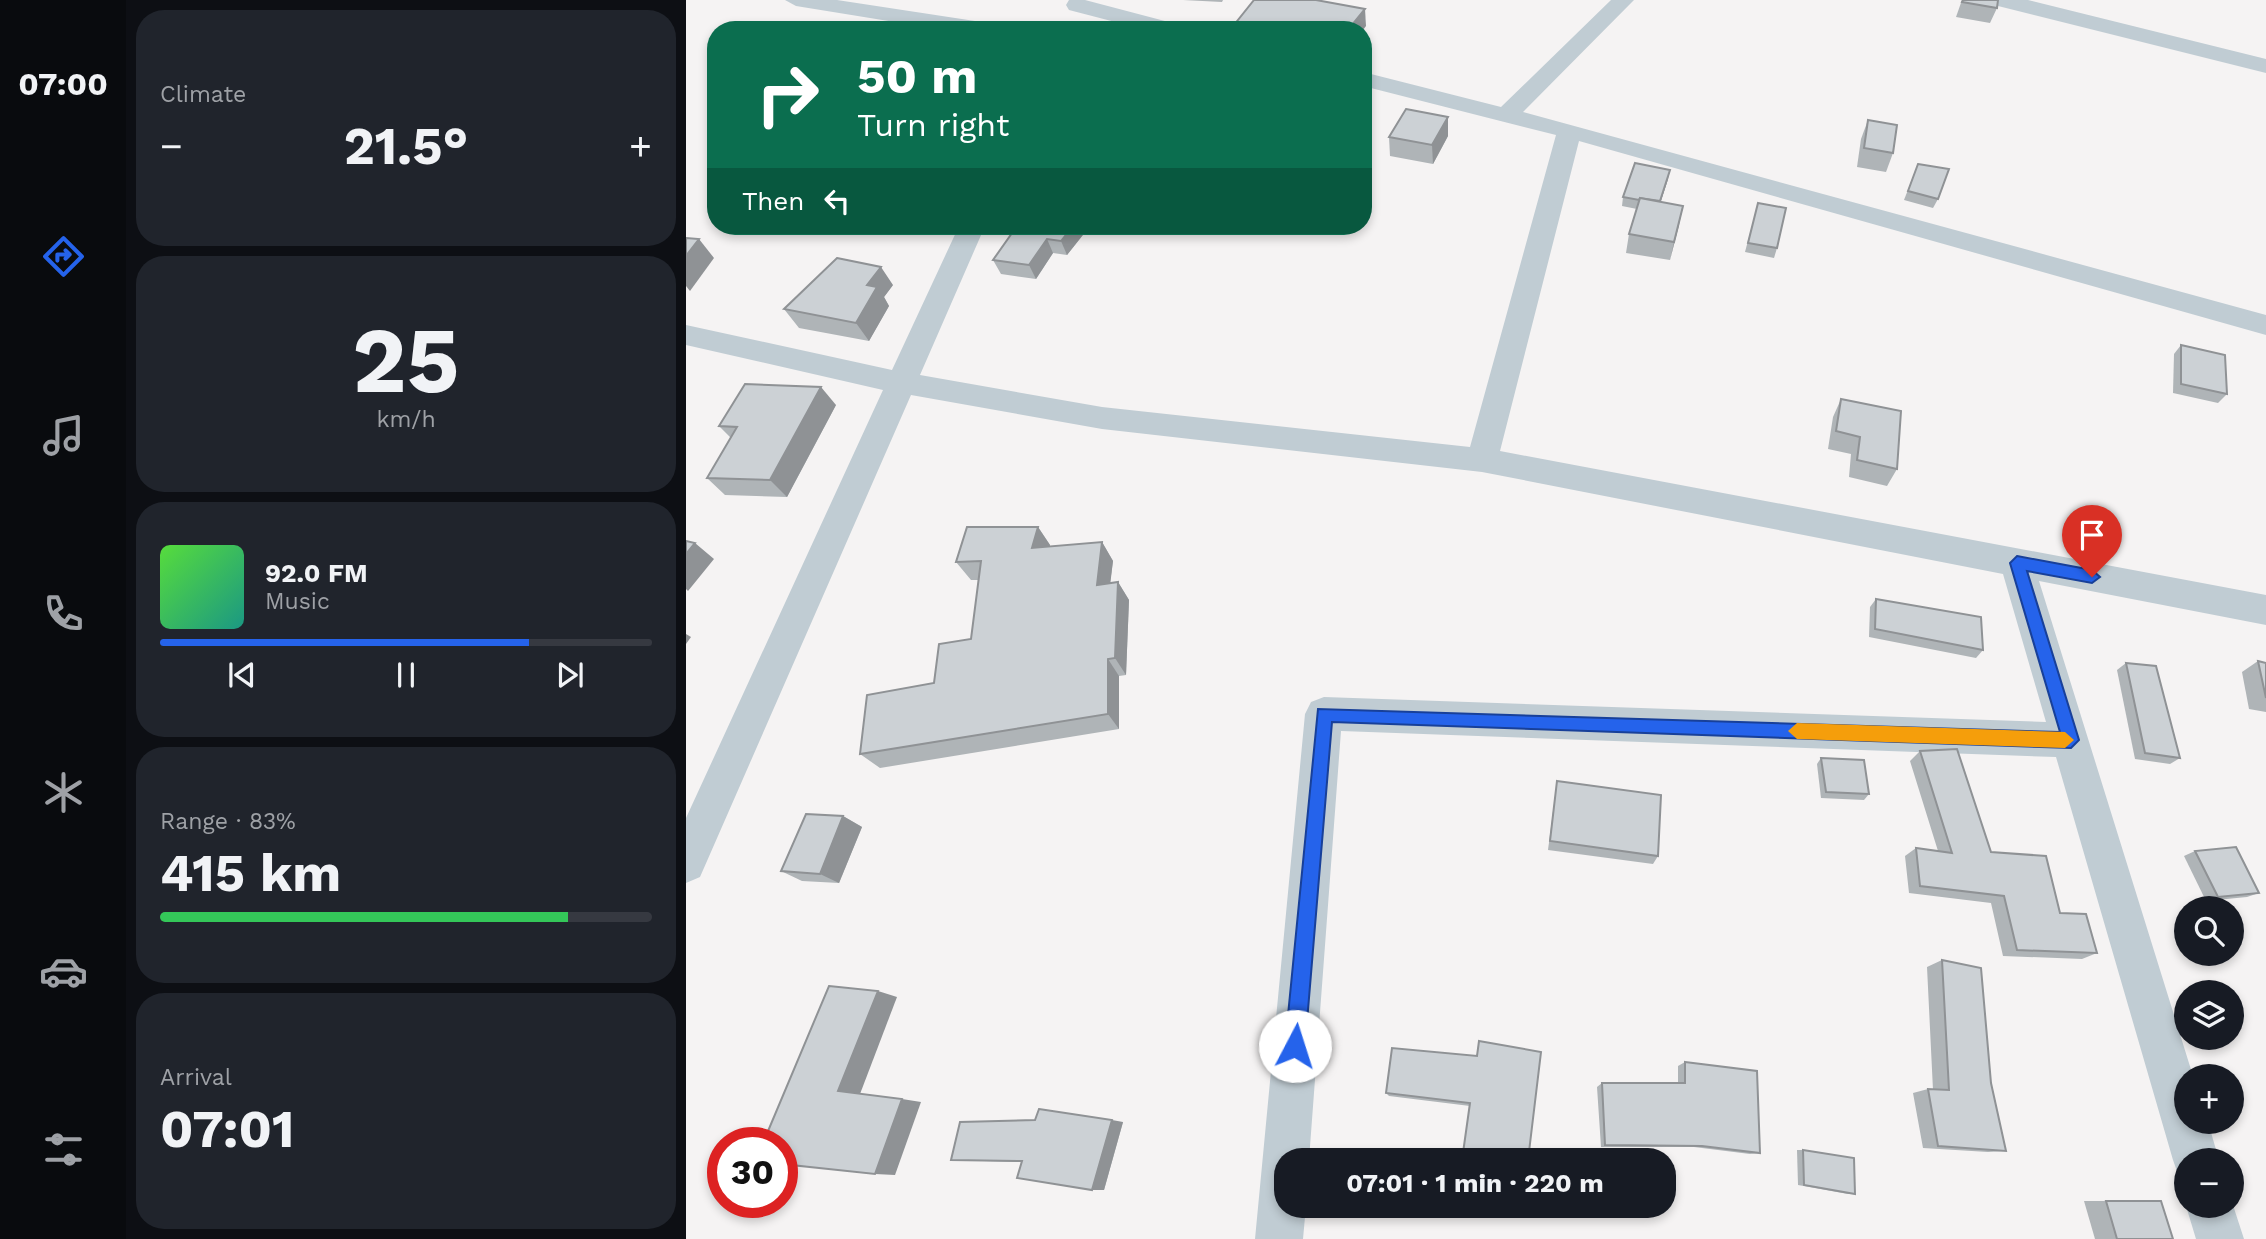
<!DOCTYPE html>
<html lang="en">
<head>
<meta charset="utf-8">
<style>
	:root { --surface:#171b24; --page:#20242c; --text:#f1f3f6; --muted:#9ea1a6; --line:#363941; --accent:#2563eb }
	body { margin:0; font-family:"Work Sans",sans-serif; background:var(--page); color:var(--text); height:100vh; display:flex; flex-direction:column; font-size:26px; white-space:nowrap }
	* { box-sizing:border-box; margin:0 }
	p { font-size:23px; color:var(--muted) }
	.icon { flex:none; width:38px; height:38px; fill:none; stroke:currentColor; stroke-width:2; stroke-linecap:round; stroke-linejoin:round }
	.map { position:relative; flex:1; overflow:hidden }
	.sheet { display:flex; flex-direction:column; gap:10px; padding:10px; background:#0d0f14; width:560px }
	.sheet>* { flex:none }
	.hud { position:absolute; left:21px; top:21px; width:665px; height:214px; border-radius:28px; box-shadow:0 4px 10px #0003; background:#0b6e4f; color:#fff; overflow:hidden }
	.tools { position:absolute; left:1488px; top:896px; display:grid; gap:14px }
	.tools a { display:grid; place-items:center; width:70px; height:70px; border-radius:50%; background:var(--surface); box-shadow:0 4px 10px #0003; font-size:35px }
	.speed { position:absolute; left:21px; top:1127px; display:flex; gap:14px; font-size:35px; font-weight:700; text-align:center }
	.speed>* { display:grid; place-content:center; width:91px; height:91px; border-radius:50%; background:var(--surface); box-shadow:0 4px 10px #0003; line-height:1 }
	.speed .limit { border:10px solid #d22; background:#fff; color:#111 }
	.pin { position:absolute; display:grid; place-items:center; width:60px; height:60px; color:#fff; margin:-72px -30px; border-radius:50% 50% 50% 0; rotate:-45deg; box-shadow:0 0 7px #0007 }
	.pin .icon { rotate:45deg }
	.me { position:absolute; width:77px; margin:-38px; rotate:5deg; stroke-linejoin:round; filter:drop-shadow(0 0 5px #0008) }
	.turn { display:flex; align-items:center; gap:24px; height:147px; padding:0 35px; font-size:32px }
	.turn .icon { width:91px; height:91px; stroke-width:2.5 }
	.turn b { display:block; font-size:49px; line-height:60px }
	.then { display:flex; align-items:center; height:66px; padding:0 35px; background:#0003; gap:14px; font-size:26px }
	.big { font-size:52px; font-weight:700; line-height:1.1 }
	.sheet .card { flex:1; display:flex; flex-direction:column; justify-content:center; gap:10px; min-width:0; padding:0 24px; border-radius:28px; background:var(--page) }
	.sheet .dial { align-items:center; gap:0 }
	.dial b { font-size:91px; line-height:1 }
	.song { display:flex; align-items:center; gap:21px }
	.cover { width:84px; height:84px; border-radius:10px; background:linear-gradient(135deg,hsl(110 70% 55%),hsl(170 70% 35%)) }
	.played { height:7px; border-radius:4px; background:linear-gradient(90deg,var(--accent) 75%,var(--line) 75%) }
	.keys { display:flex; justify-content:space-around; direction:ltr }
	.heat { display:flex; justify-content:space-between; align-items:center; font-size:38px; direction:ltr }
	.charge { height:10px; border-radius:5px; background:linear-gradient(90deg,#34c759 83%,var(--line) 0) }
	.trip { position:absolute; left:588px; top:1148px; width:402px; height:70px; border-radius:28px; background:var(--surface); box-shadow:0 4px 10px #0003; font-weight:700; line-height:70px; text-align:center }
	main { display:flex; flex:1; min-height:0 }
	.tab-bar { display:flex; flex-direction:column; width:126px; justify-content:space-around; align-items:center; background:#090b0e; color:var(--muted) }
	.tab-bar .icon { width:49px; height:49px }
	.tab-bar .selected { color:var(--accent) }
	.tab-bar b { font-size:32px; color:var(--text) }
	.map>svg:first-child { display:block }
</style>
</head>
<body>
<main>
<nav class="tab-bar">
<b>07:00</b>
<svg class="icon selected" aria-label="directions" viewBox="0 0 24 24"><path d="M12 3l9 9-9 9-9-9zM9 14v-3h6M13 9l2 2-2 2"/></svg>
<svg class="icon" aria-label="music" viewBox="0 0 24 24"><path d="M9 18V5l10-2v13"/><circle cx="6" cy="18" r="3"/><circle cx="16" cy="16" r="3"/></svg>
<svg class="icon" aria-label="phone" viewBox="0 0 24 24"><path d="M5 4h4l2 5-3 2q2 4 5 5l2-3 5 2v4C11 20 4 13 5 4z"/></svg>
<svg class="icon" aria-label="climate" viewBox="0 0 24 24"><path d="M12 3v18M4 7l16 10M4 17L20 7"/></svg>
<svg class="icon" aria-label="car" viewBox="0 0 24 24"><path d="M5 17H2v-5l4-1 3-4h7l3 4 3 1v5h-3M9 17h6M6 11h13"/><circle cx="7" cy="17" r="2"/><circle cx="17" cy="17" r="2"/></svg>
<svg class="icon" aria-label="filters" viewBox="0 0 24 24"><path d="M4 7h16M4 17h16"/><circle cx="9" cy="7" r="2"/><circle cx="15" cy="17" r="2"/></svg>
</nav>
<section class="sheet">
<div class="card"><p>Climate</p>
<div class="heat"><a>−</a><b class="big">21.5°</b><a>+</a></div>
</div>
<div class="card dial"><b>25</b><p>km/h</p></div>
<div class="card">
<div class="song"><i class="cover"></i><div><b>92.0 FM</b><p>Music</p></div></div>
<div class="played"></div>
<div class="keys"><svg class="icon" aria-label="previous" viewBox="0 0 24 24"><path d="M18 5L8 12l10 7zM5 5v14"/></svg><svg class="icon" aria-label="pause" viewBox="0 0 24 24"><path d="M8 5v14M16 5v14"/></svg><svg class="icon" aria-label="next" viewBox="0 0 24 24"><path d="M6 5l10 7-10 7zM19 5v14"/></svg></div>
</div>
<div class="card"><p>Range · 83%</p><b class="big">415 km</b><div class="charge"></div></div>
<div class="card"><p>Arrival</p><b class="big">07:01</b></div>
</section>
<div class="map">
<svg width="1580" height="1239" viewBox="0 0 1580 1239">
	<rect width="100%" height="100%" fill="#f5f3f3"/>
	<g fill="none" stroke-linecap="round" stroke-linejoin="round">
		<g fill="#c0ccd3" fill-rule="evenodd">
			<polygon points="99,0 151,0 302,23 313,30 258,30 110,6"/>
			<polygon points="383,0 399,0 494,25 497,30 460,30 383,10 380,5"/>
			<polygon points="925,0 948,0 837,112 1580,315 1580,335 893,141 814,451 1580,595 1580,625 1353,581 1507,1076 1500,1076 1500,1122 1522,1122 1533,1160 1500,1160 1500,1179 1493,1177 1487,1160 1370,757 655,731 623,1160 600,1160 600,1206 620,1206 617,1239 569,1239 619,714 625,702 638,697 1360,722 1317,574 796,472 416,429 225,395 14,877 0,883 0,818 197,390 0,345 0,325 206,370 273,226 299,226 234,375 416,407 784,447 870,135 677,86 677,72 815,107"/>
			<polygon points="1305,0 1342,0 1580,59 1580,73 1308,5"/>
			<polygon points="1545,1199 1558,1239 1510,1239 1500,1206 1545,1206"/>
		</g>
	</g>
	<g fill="#afb4b7">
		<polygon points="497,0 537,0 536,2"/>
		<polygon points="1276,0 1312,0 1311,8 1304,23 1270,17"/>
		<polygon points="762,117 762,136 747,164 704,156 703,137"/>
		<polygon points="1182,120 1207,153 1200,172 1171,167 1175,139"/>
		<polygon points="1232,164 1252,199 1247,208 1218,200"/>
		<polygon points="982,179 975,201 993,225 984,260 940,253 943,234 951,209 936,206 937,197"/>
		<polygon points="1072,203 1091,248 1088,258 1059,252"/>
		<polygon points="331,226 404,226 381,255 367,253 350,279 315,274 307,260"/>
		<polygon points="207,285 198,297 203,306 183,341 113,328 98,309"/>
		<polygon points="1495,345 1541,394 1532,403 1487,393 1488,354"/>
		<polygon points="1155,399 1211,469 1201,486 1163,477 1165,454 1142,449 1147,417"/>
		<polygon points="150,405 101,497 39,495 21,478 45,438 33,426"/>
		<polygon points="352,527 364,545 364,547 416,542 427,561 424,583 432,582 443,600 440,675 433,676 433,729 194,768 174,754 248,683 285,639 293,580 285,580 270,562"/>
		<polygon points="1190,599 1297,650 1290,658 1183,637 1184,607"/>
		<polygon points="1572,661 1580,663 1580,712 1563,709 1556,672"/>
		<polygon points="1440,663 1494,758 1484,764 1449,759 1431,670"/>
		<polygon points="1234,751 1305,852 1374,913 1411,953 1396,959 1317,956 1305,903 1223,893 1219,856 1230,848 1252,851 1224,761"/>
		<polygon points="1135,758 1183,794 1178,800 1135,798 1131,764"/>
		<polygon points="871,781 972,856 967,864 862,850"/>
		<polygon points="157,816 176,827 153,883 116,881 95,871"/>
		<polygon points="1509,851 1573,893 1561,897 1520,901 1498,856"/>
		<polygon points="1256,960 1305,1083 1320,1151 1302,1152 1237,1148 1227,1093 1242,1089 1247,1090 1241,967"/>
		<polygon points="791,1056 784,1106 703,1096 700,1093"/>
		<polygon points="999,1062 1074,1153 1064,1154 1008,1147 915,1147 911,1087 916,1083 992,1083 992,1066"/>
		<polygon points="437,1122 418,1190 406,1190 336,1162 265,1160"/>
		<polygon points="1111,1150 1117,1150 1169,1194 1162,1194 1112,1185"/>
		<polygon points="1398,1201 1475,1201 1487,1239 1409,1239"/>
	</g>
	<g fill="#8f9295">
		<polygon points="679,9 680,26 677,30 662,30"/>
		<polygon points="762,117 762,136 747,164 746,145"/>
		<polygon points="984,170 982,179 971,213 973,203"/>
		<polygon points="997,206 993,225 984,260 988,242"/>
		<polygon points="387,226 404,226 381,255 375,241"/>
		<polygon points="13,239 28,258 4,291 0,286 0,256"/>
		<polygon points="361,239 367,253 350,279 343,265"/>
		<polygon points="195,267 207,285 198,297 203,306 183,341 170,323 181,285"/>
		<polygon points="135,387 150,405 101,497 84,480"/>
		<polygon points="352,527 364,545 359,567 346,548"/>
		<polygon points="416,542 427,561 422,602 411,585"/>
		<polygon points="9,543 28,559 2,591 0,589 0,554"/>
		<polygon points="432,582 443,600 440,675 429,658"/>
		<polygon points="0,634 5,637 0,644"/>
		<polygon points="422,659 433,676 433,729 422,714"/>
		<polygon points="157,816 176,827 153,883 134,874"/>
		<polygon points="192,991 211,997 174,1094 152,1091"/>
		<polygon points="216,1099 235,1102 209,1175 189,1174"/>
		<polygon points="426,1120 437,1122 418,1190 406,1190"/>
	</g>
	<g fill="#ccd1d5" stroke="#8f9295" stroke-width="2">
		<polygon points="568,0 630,0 679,9 662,30 544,30"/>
		<polygon points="1277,0 1312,0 1311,8 1276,2"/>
		<polygon points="720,109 762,117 746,145 703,137"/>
		<polygon points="1182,120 1211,125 1207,153 1178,148"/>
		<polygon points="949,163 984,170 974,201 954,198 953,200 937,197"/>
		<polygon points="1232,164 1263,169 1252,199 1222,191"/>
		<polygon points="954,198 997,206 988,242 943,234"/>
		<polygon points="1072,203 1100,208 1091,248 1062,243"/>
		<polygon points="331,226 387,226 375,241 361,239 343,265 307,260"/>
		<polygon points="0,238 13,239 0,256"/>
		<polygon points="151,258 195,267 181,285 191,287 170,323 98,309"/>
		<polygon points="1495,345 1539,355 1541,394 1495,384"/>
		<polygon points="59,384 135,387 84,480 21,478 51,427 33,426"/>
		<polygon points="1155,399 1215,411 1211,469 1171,460 1174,437 1150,431"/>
		<polygon points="281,527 352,527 346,548 416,542 411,585 432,582 429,658 422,659 422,714 174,754 181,695 248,683 253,644 285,639 295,561 270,562"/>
		<polygon points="0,541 9,543 0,554"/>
		<polygon points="1190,599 1295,617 1297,650 1189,629"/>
		<polygon points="1572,661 1580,663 1580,698"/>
		<polygon points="1440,663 1470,666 1494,758 1459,753"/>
		<polygon points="1271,749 1305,852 1360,856 1374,913 1400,914 1411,953 1331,950 1318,896 1234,886 1230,848 1266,853 1234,751"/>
		<polygon points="1135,758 1178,760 1183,794 1140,792"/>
		<polygon points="871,781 975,795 972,856 864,841"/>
		<polygon points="120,814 157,816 134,874 95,871"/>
		<polygon points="1550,847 1573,893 1532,897 1509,851"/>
		<polygon points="1256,960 1295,968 1305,1083 1320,1151 1252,1146 1242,1089 1263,1090"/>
		<polygon points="143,986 192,991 152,1091 216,1099 189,1174 96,1164 96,1143 77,1143"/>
		<polygon points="793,1041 855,1052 842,1160 776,1160 784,1103 700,1093 706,1048 791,1056"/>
		<polygon points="999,1062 1071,1071 1074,1153 1016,1146 919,1145 916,1083 999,1083"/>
		<polygon points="353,1109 426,1120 406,1190 331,1178 336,1161 265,1160 274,1122 349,1120"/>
		<polygon points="1117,1150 1168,1158 1169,1194 1118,1185"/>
		<polygon points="1420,1201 1475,1201 1487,1239 1431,1239"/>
	</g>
	<polygon fill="#2563eb" stroke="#184099" stroke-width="2" points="1331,556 1406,570 1414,577 1406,583 1341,571 1393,740 1385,748 646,722 619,1046 616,1053 609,1056 602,1053 599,1046 632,709 1374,732 1324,563"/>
	<polygon fill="#f59e0b" points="1111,723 1379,732 1388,740 1379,748 1111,739 1102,731"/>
</svg>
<div class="tools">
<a><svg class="icon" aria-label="search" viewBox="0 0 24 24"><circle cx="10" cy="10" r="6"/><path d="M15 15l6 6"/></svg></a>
<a><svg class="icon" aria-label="layers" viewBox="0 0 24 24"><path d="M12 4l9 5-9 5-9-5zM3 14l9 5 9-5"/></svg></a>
<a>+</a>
<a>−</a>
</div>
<div class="speed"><div class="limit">30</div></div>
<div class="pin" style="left:1406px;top:577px;background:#d93025"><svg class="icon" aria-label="arrive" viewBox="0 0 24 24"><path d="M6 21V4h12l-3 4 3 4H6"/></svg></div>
<svg class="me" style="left:609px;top:1046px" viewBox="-20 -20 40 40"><circle r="19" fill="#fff"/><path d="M0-13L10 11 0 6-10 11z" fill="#2563eb"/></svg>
<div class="trip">07:01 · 1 min · 220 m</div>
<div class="hud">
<div class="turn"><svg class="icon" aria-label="right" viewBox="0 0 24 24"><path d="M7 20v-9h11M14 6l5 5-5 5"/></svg><div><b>50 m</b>Turn right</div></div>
<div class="then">Then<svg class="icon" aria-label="left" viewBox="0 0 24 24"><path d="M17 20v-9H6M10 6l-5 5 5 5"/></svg></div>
</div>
</div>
</main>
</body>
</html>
